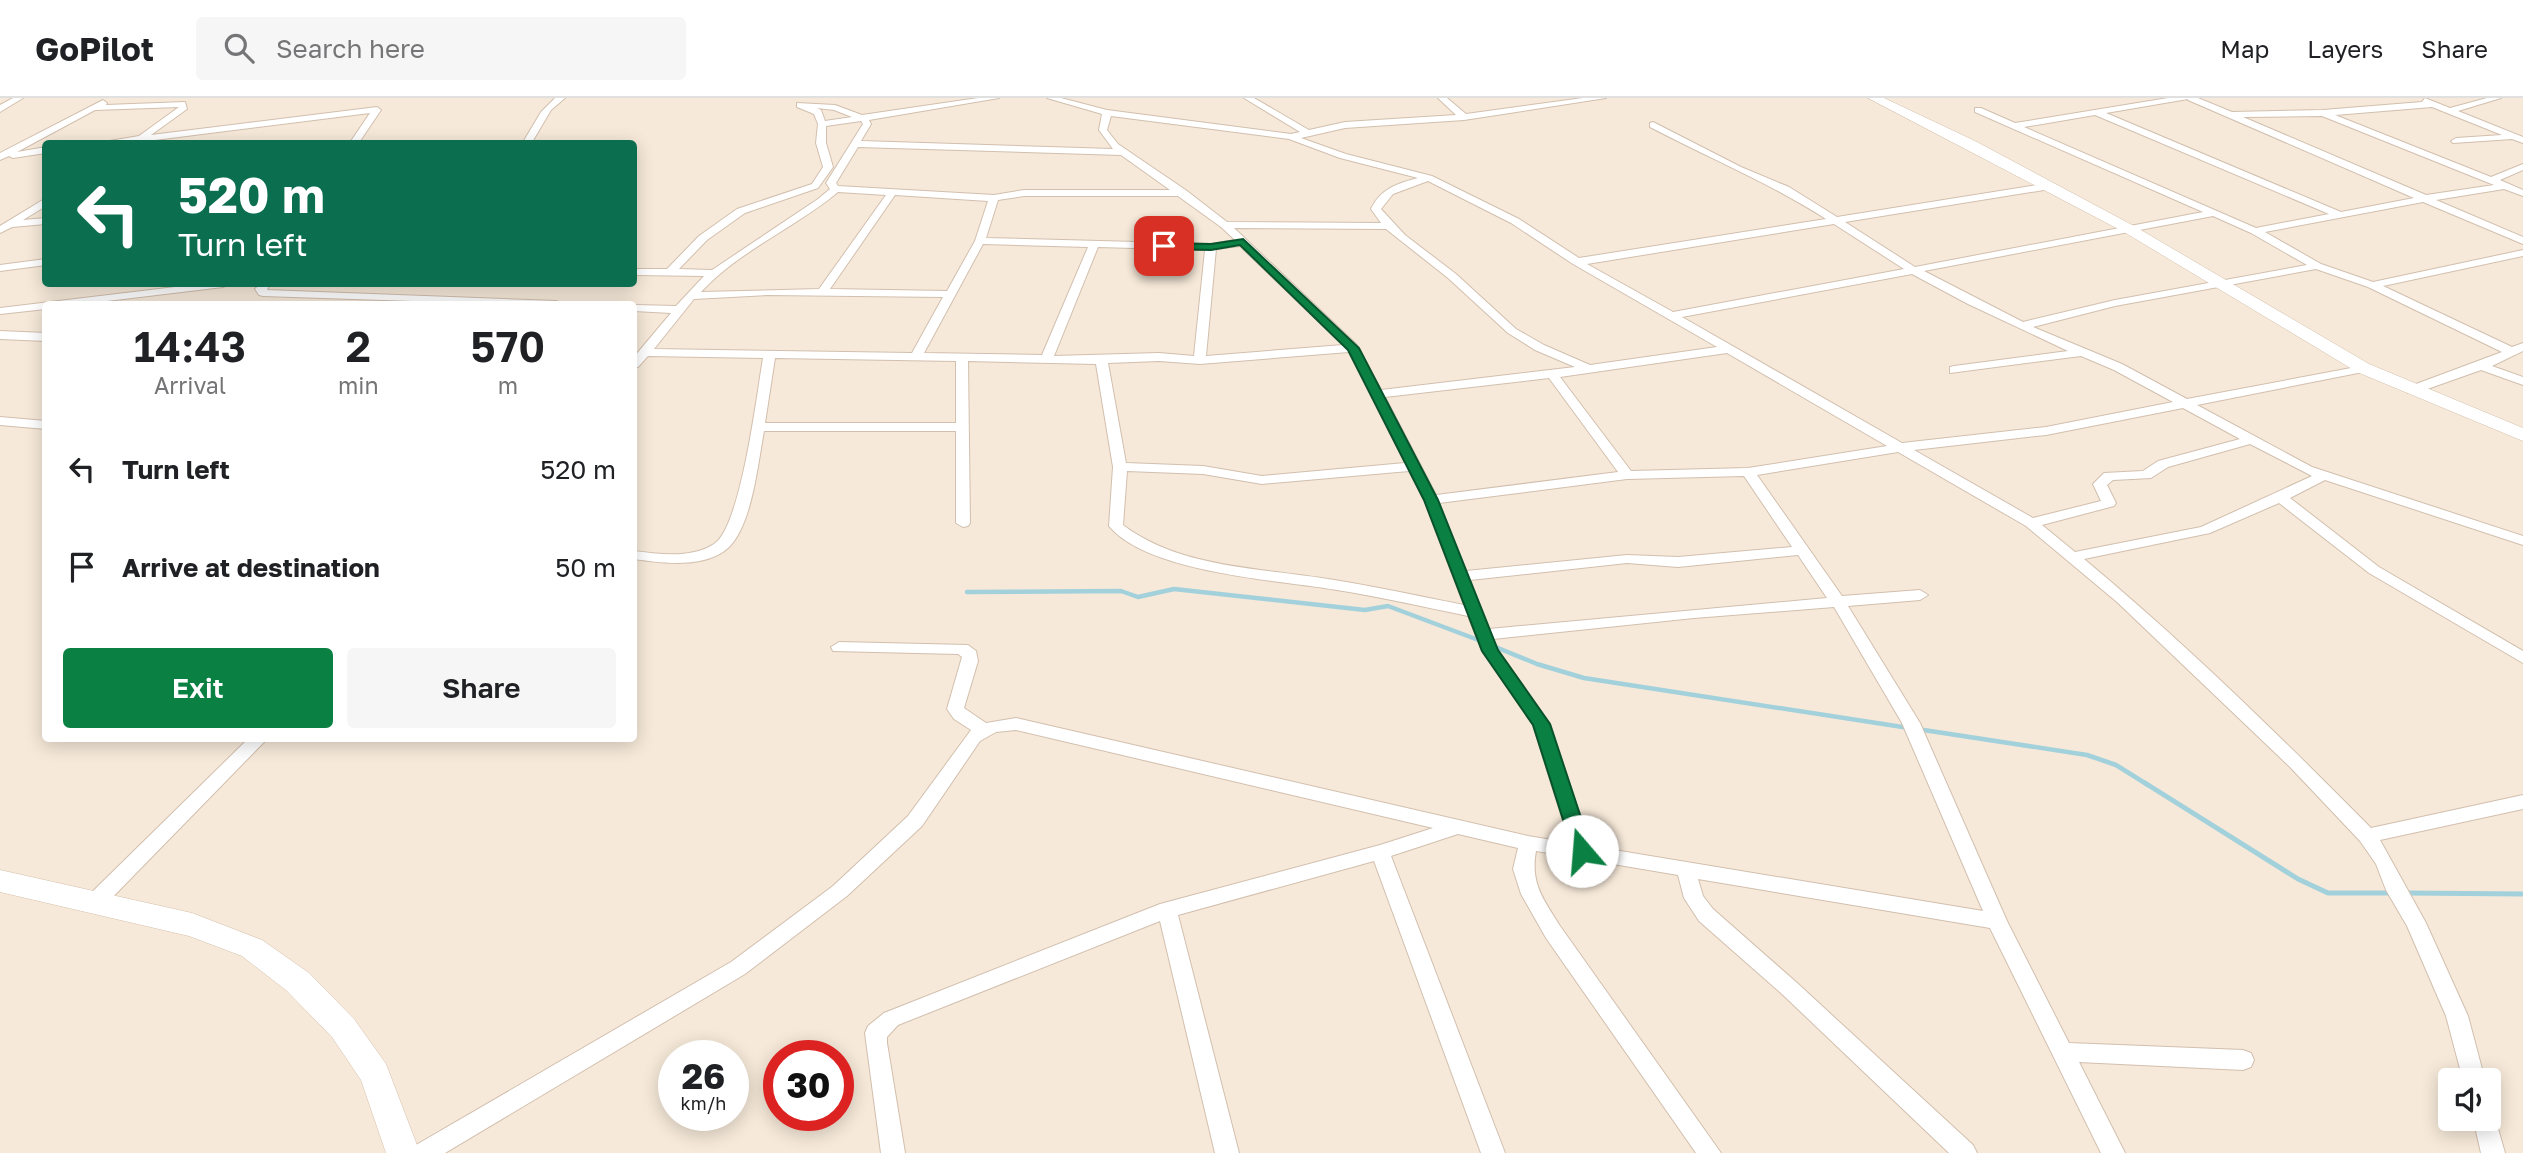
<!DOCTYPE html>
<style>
body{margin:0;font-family:"Golos Text",sans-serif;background:#f6f6f6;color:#202124;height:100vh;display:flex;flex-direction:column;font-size:26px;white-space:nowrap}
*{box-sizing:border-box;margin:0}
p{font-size:23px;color:#757577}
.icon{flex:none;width:38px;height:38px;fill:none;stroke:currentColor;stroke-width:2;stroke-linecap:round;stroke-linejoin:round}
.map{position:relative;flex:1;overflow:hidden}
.details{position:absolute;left:42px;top:203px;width:595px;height:441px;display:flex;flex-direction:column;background:#fff;border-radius:7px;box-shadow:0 4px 18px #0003}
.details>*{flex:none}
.hud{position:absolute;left:42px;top:42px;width:595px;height:147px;border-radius:7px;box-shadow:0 4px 18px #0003;background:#0b6e4f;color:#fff;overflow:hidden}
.buttons{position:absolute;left:2438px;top:970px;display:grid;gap:14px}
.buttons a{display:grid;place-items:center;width:63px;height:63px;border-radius:7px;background:#fff;box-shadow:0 4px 18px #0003;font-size:35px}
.speed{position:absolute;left:658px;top:942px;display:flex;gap:14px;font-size:35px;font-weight:700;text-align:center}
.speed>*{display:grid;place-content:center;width:91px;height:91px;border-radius:50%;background:#fff;box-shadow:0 4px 18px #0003;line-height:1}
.speed small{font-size:18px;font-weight:400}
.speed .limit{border:10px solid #d22;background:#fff;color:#111}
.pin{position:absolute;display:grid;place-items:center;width:60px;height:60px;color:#fff;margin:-30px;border-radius:14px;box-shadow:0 4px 10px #0006}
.me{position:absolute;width:77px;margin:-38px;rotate:342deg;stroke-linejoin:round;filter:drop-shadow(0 0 5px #0008)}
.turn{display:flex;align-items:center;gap:24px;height:147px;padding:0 21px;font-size:32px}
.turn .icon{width:91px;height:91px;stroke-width:2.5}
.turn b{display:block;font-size:49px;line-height:60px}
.eta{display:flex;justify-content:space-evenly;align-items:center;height:119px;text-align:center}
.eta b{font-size:42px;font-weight:600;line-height:49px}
.action{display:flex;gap:14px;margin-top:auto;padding:14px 21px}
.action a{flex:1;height:80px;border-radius:7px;background:#0b8043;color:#fff;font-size:28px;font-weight:600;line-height:80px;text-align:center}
.action a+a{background:#f6f6f6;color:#202124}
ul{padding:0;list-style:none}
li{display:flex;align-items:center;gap:21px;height:98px;padding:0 21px}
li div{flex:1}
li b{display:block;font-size:26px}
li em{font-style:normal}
header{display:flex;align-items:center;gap:42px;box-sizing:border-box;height:98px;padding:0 35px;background:#fff;border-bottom:2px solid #e0e0e0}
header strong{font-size:33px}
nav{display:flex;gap:38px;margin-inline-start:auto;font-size:24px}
.search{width:490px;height:63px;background:#f6f6f6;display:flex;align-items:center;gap:18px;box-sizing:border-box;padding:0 24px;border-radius:7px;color:#757577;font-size:26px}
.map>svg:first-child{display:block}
.residential{fill:#f6e9d9;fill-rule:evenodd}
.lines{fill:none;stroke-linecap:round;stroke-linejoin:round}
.stream-far1{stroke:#a2d1dc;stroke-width:4.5}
.stream{stroke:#a2d1dc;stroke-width:5}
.street-casing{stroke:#d2bfae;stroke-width:2}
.secondary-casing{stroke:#d5c0ac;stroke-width:1}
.street{fill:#fff;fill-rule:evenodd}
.secondary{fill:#fff;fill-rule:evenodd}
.route{fill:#0b8043;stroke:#07532c;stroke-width:2}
</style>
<header>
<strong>GoPilot</strong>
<div class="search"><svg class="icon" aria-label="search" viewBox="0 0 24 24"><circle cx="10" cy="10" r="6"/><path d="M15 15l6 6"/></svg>Search here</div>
<nav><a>Map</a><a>Layers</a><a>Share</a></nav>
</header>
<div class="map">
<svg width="2523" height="1055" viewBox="0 0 2523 1055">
<rect width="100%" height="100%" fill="#fef7eb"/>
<path class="residential" d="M0 0H2523V1055H0ZM46 46H634V186H46ZM46 206H634V640H46ZM674 957H733V1017H674ZM779 957H838V1017H779ZM2450 982H2488V1020H2450Z"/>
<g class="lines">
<path class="stream-far1" d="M967 494 1121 493 1138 499 1174 491 1365 512 1388 508 1481 543
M1493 548 1537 566 1584 580 1909 630
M1917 631 2087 657 2116 667 2148 687"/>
<path class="stream" d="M2145 685 2298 781 2328 795H2391
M2406 795 2523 796"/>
<g class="street-casing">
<path id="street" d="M13 0H23L0 14V7Z
M555 0H565L551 12 531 46H522L541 14Z
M978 0H999L869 22 871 26 861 43 1113 51 1099 32 1102 16 1047 0H1061L1107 12 1291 36 1300 34 1244 0H1254L1309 32 1345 24 1456 17 1438 0H1447L1466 16 1583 0H1606L1464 22 1345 30 1301 40 1346 56 1432 78 1519 121 1579 160 1826 121C1770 85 1709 60 1650 29V25L1653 24 1741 69 1789 89 1837 119 2050 85 2055 88 2050 91 1845 124 1915 169 2203 114 1975 14V10H1981L2015 25 2168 0H2198L2232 14 2323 12 2422 4 2425 0 2450 10 2487 0H2501L2458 13 2523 39V45L2512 41 2453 45 2451 43 2456 40 2502 37 2432 9 2335 17 2491 79 2523 66V72L2500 82 2523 92V98L2504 91 2436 102 2523 139V146L2423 104 2265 134 2321 166 2373 184 2523 152V158L2383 188 2512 249 2523 245V253L2492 268 2523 279V287L2481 272 2416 295H2408V289L2502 254 2368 189 2316 171 2115 208 2033 229 2122 266 2187 301 2367 267 2369 270 2363 274 2197 307 2312 369 2523 438V447L2325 382 2290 400 2379 469 2523 553V565L2369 475 2279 405 2210 435 2084 461C2185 545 2279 637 2371 730L2523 697V711L2380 742 2426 825 2468 918 2485 982H2463L2446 918 2407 828 2386 792 2376 766 2360 743 2290 669 2117 504 2026 428 1898 354 1757 377 1842 498 1920 492 1928 497 1920 502 1848 508 1920 625 2007 823 2069 945 2243 952 2251 955 2254 962 2251 969 2243 972 2079 964 2125 1055H2101L1990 830 1698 781 1703 798 1713 811 1796 884 1973 1047 1977 1055H1949L1782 896 1699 823 1684 800 1678 777 1536 753C1530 786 1544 802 1560 828L1721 1055H1696L1546 840 1521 796 1513 771 1518 750 1458 736 1391 758 1505 1055H1481L1374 763 1178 817 1239 1055H1215L1160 823 898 927 887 939V945L905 1055H881L865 935 868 928 884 915 1160 806 1380 747 1433 730 1016 632 996 634 980 643 922 728 847 798 745 876 445 1055H412L416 1047 731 864 833 788 908 718 971 632 954 621 947 611 962 559 958 556 833 553 831 549 839 544 968 547 976 553 978 563 964 610 986 625 1016 620 1528 738 1570 745 1533 627 1482 553 1468 518C1425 509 1381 499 1337 492 1278 482 1148 475 1109 428L1113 369 1096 266 968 263 970 425 968 428 963 429 956 425V333H764C758 365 752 428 728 450 705 471 661 465 634 461V453C660 456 691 461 714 446 741 429 757 295 763 260L648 258 638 269 634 270V259L671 215 634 213V207L676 208 704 178 634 177V171H667L699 138 737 111 812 86 823 69 816 45 818 26 814 16 797 9V5L835 7 862 17ZM2188 1V2L2414 100 2341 114 2106 15ZM817 10 834 12 852 19 825 23 821 12ZM2095 17 2329 116 2256 130 2024 29ZM1111 18 1289 41 1340 60 1418 80C1398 85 1380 91 1371 111L1381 125 1227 124 1187 93 1118 46 1107 32ZM2322 18 2494 87 2426 97 2243 19ZM861 23 863 26 826 85 830 91 818 101 712 172 679 171 707 142 745 115 818 90 833 69 826 45V28ZM858 49 1121 57 1170 92H1024L994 97 838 88 836 85ZM1428 83 1511 125 1573 166 1717 249 1590 267 1544 247 1516 231 1456 176 1405 137 1381 111 1393 96ZM838 94 886 97 819 191 701 194C740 152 795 130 838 94ZM895 97 988 103 975 143 947 193 830 191ZM1024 98H1178L1221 129 1235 142 1211 146 986 140 998 102ZM2213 118 2251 135 2307 167 2115 202 2023 224 1924 173ZM1834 126 1904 171 1673 214 1587 166ZM1234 130 1386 131 1448 180 1508 235 1535 252 1575 269 1381 292 1357 247ZM983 146 1088 149 1042 257 924 255ZM1240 148 1343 247 1206 258 1216 151ZM1098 149 1205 152 1194 258 1159 255 1054 258ZM1912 176 1968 206 2068 253 1954 268 1950 269V275L2081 258 2114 272 2173 304 2046 329 1902 345 1682 219ZM767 197 943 199 912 255 654 251 694 201ZM1349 254 1405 365 1262 378 1203 368 1126 365 1108 265 1159 263 1200 266ZM1727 255 1887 348 1748 370 1631 373 1560 279ZM775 260 956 263V325H765ZM1549 280 1618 374 1436 397 1385 299ZM2183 310 2240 341 2158 363 2143 373 2104 375 2093 386 2101 403 2033 420 1914 352 2046 337ZM2250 346 2312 378 2201 429 2075 454 2042 427 2114 408 2116 405 2107 387 2113 382 2151 380 2168 369ZM1127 373 1203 376 1262 386 1409 373 1424 402 1464 507C1419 498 1373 488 1328 481 1260 470 1180 470 1123 427ZM1744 378 1792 449 1678 459 1627 457 1466 473 1439 405 1627 381ZM1798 457 1827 500 1489 531 1470 482 1627 465 1678 469ZM1834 509 1902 625 1983 813 1590 748 1550 626 1498 552 1493 541 1694 520Z
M103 2 107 5 106 7 185 4 187 11 151 37 377 9 381 12 358 46H349L370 15 123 46H92L139 38 179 9 95 12 17 54 46 49V55L13 60 9 58 0 62V55Z
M46 100V108L23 122 46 120V126L12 129 0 135V128Z
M46 161V167L0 173V167Z
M200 186H229L223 189 82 206H46V211L0 216V210Z
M260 186H270L267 192 556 203 562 206H503L263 198 259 197 255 191Z
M0 233 46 235V243L0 241Z
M0 319 46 323V331L0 327Z
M249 640H268L103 809 96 811 89 809 86 803 89 797Z
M2488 1011 2495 1020 2505 1055H2481L2473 1020H2488Z"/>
</g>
<g class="secondary-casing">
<path id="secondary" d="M1868 0H1884L1975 43 2134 128 2369 266 2523 330V343L2357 274 2124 134Z
M0 772 192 815 262 842 309 875 354 921 386 966 420 1055H386L361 982 332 939 287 893 242 858 189 838 0 794Z"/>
</g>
<use href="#street" class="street"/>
<use href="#secondary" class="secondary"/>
</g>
<path class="route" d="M1243 141 1359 250 1438 402 1498 552 1550 626 1592 753 1589 759 1582 761 1576 759 1573 753 1533 627 1482 553 1424 402 1348 252 1240 147 1211 152 1164 151 1159 148 1164 145 1211 146Z"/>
</svg>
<div class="buttons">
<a><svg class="icon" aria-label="sound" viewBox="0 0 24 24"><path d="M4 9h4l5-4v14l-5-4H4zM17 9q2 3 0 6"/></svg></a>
</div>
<div class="speed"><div>26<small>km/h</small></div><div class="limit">30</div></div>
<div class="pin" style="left:1164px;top:148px;background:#d93025"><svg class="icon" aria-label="arrive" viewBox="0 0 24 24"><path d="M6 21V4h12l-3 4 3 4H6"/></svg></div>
<svg class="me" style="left:1582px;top:753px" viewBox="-20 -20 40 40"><circle r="19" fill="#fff"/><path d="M0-13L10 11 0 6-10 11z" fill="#0b8043"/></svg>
<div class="hud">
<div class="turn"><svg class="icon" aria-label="left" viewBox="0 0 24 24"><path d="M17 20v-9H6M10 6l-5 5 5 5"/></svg><div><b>520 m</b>Turn left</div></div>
</div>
<section class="details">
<div class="eta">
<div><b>14:43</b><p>Arrival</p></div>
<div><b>2</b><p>min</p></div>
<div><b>570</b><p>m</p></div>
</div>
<ul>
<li><svg class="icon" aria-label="left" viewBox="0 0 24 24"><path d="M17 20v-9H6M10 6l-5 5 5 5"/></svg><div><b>Turn left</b></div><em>520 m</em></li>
<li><svg class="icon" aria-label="arrive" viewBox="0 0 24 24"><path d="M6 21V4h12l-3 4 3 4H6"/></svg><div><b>Arrive at destination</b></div><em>50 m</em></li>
</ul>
<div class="action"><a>Exit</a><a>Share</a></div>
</section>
</div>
